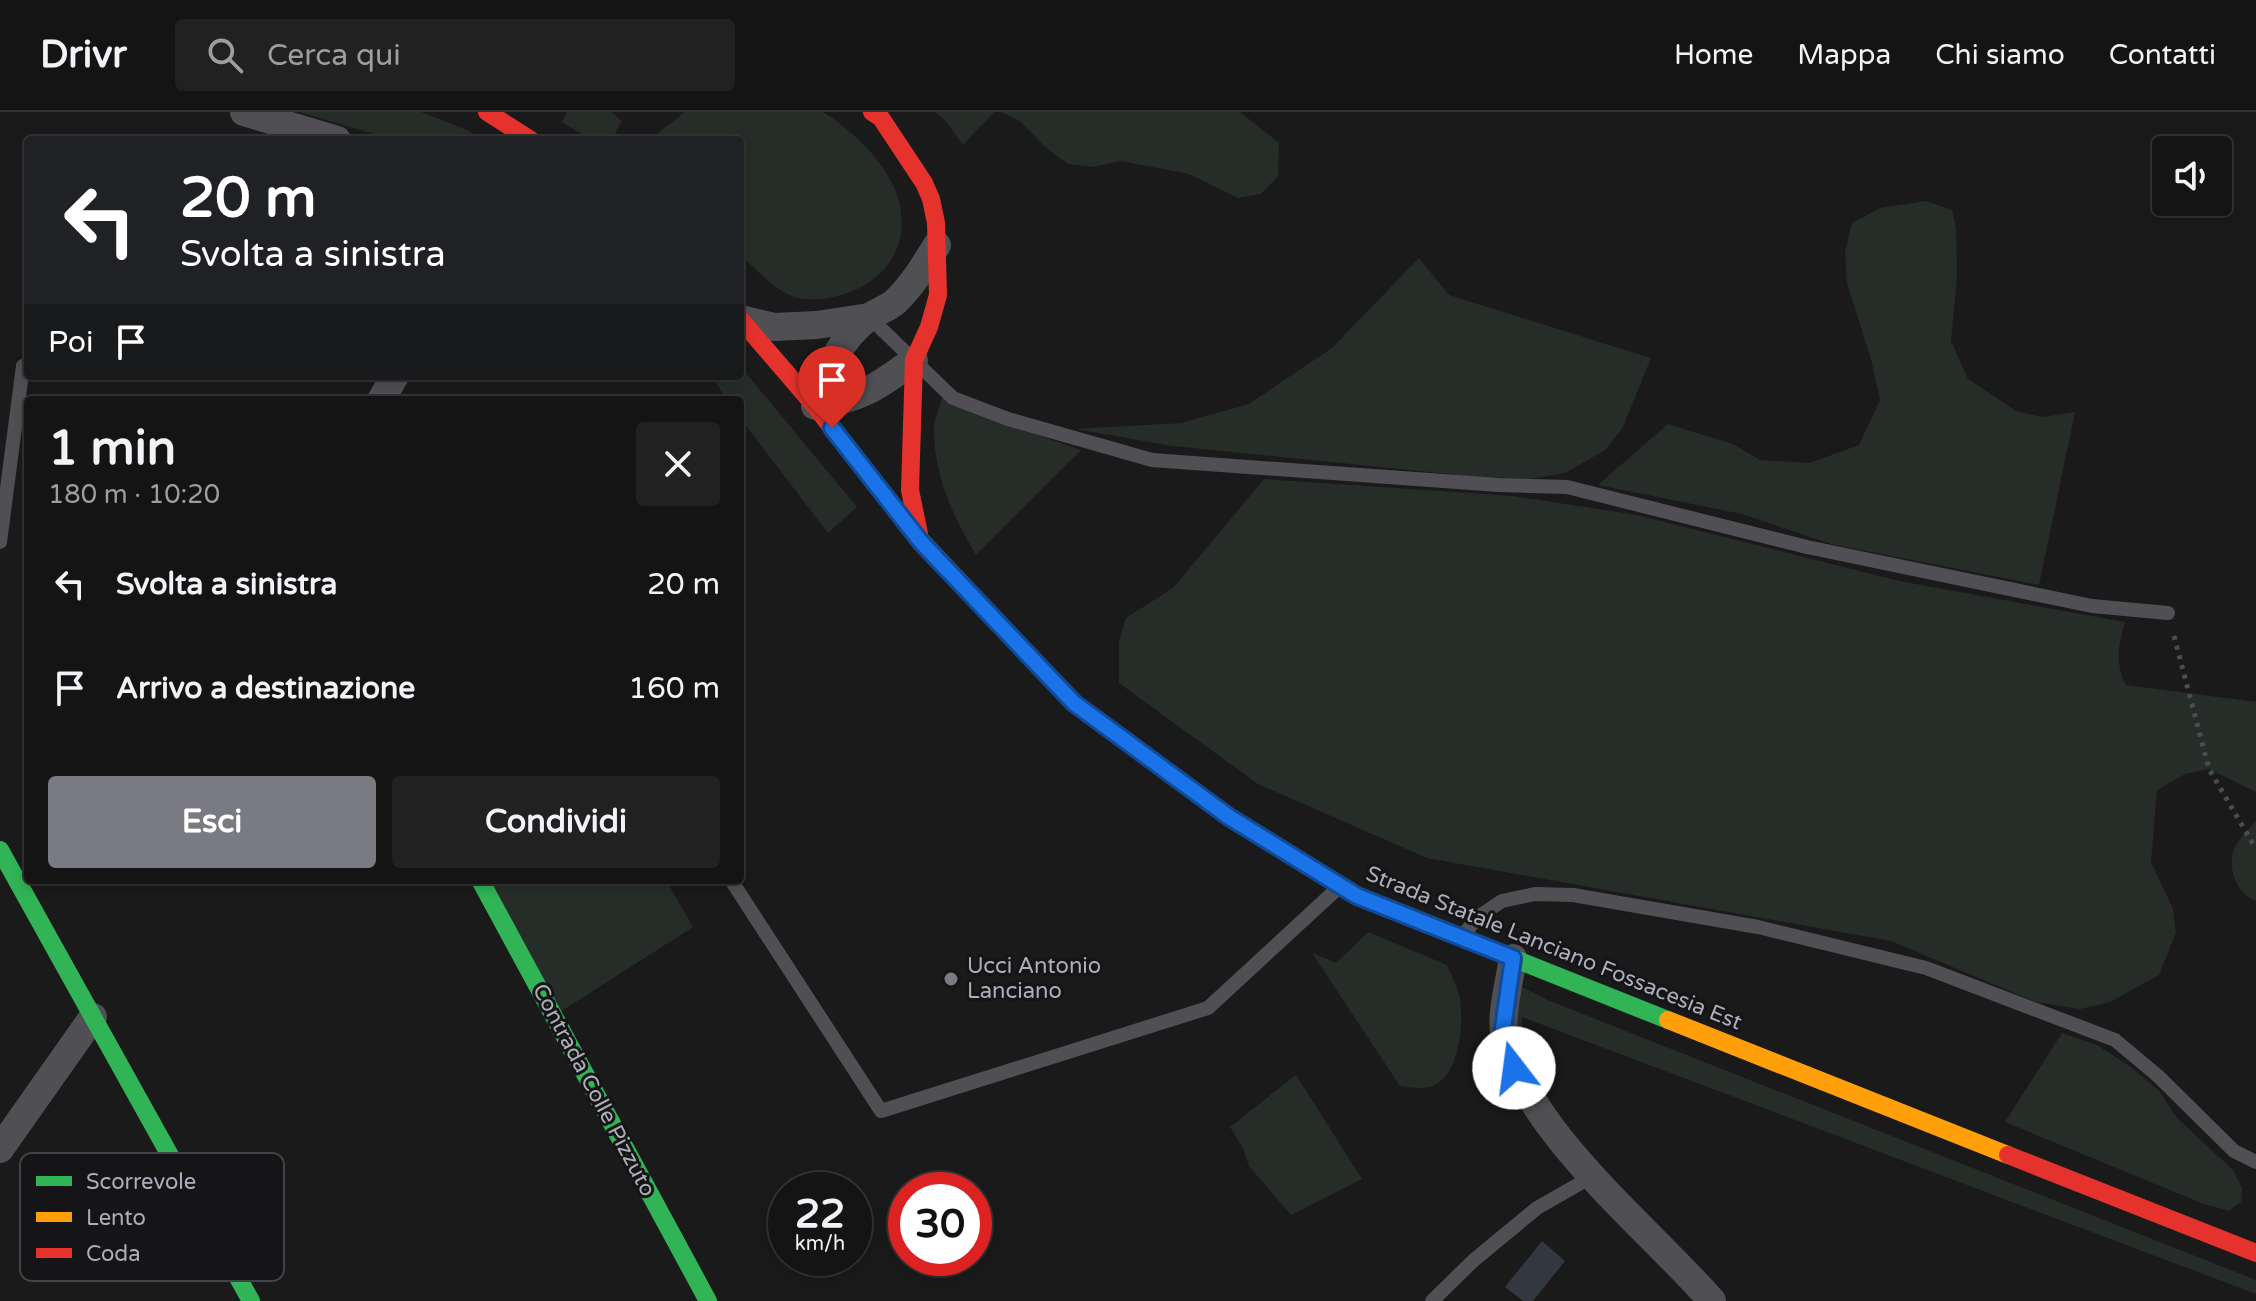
<!DOCTYPE html>
<html lang="it">
<meta charset="utf-8">
<style>
body{margin:0;font-family:"Varela Round",sans-serif;background:#212122;color:#f1f3f6;height:100vh;display:flex;flex-direction:column;font-size:30px;white-space:nowrap}
*{box-sizing:border-box;margin:0}
p{font-size:26px;color:#9d9ea0}
.icon{flex:none;width:44px;height:44px;fill:none;stroke:currentColor;stroke-width:2;stroke-linecap:round;stroke-linejoin:round}
.map{position:relative;flex:1;overflow:hidden}
.panel{position:absolute;left:24px;top:284px;width:720px;height:488px;display:flex;flex-direction:column;background:#141414;border-radius:8px;box-shadow:0 4px 12px #0003,0 0 0 2px #333334}
.panel>*{flex:none}
.guide{position:absolute;left:24px;top:24px;width:720px;height:244px;border-radius:8px;box-shadow:0 4px 12px #0003,0 0 0 2px #333334;background:#202124;color:#fff;overflow:hidden}
.tools{position:absolute;left:2152px;top:24px;display:grid;gap:16px}
.tools a{display:grid;place-items:center;width:80px;height:80px;border-radius:8px;background:#141414;box-shadow:0 4px 12px #0003,0 0 0 2px #333334;font-size:40px}
.speed{position:absolute;left:768px;top:1060px;display:flex;gap:16px;font-size:40px;font-weight:700;text-align:center}
.speed>*{display:grid;place-content:center;width:104px;height:104px;border-radius:50%;background:#141414;box-shadow:0 4px 12px #0003,0 0 0 2px #333334;line-height:1}
.speed small{font-size:20px;font-weight:400}
.speed .limit{border:12px solid #d22;background:#fff;color:#111}
.pin{position:absolute;display:grid;place-items:center;width:68px;height:68px;color:#fff;margin:-82px -34px;border-radius:50% 50% 50% 0;rotate:-45deg;box-shadow:0 0 8px #0007}
.pin .icon{rotate:45deg}
.me{position:absolute;width:88px;margin:-44px;rotate:345deg;stroke-linejoin:round;filter:drop-shadow(0 0 6px #0008)}
.turn{display:flex;align-items:center;gap:28px;height:168px;padding:0 24px;font-size:36px}
.turn .icon{width:104px;height:104px;stroke-width:2.5}
.turn b{display:block;font-size:56px;line-height:68px}
.then{display:flex;align-items:center;height:76px;padding:0 24px;background:#0003;gap:16px;font-size:30px}
.round{display:grid;place-items:center;flex:none;width:84px;height:84px;border-radius:8px;background:#212122}
.head{display:flex;align-items:center;justify-content:space-between;height:136px;padding:0 24px}
h1{font-size:48px;font-weight:800;line-height:60px}
.button{display:flex;gap:16px;margin-top:auto;padding:16px 24px}
.button a{flex:1;height:92px;border-radius:8px;background:#7a7a82;color:#fff;font-size:32px;font-weight:800;line-height:92px;text-align:center}
.button a+a{background:#212122;color:#f1f3f6}
ul{padding:0;list-style:none}
li{display:flex;align-items:center;gap:24px;height:104px;padding:0 24px}
li div{flex:1}
li b{display:block;font-size:30px}
li em{font-style:normal}
header{display:flex;align-items:center;gap:48px;box-sizing:border-box;height:112px;padding:0 40px;background:#141414;border-bottom:2px solid #333334}
header strong{font-size:38px}
nav{display:flex;gap:44px;margin-inline-start:auto;font-size:28px}
.search{width:560px;height:72px;background:#212122;display:flex;align-items:center;gap:20px;box-sizing:border-box;padding:0 28px;border-radius:8px;color:#9d9ea0;font-size:30px}
.map>svg:first-child{display:block}
.green{fill:#262d29}
.water{fill:#333840}
.lines{fill:none;stroke-linecap:round;stroke-linejoin:round}
.path{stroke:#4c4c4f;stroke-width:5;stroke-dasharray:4 6;stroke-linecap:butt}
.lane{stroke:#505054;stroke-width:14}
.street{stroke:#505054;stroke-width:28}
.fast{stroke:#30b455;stroke-width:18}
.slow{stroke:#ff9f0a;stroke-width:18}
.jam{stroke:#e5322d;stroke-width:18}
.route-casing{stroke:#114b97;stroke-width:20}
.route{stroke:#1a73e8;stroke-width:14}
.poi-dot{fill:#7a7a82;stroke:#151416;stroke-width:3}
.labels{text-anchor:middle;dominant-baseline:central;stroke-width:6;stroke-linejoin:round;paint-order:stroke}
.street-label{font-size:22px;fill:#adaeba;stroke:#151416}
.poi-label{font-size:22px;fill:#adaeba;stroke:#151416;text-anchor:start}
.key{fill:#151416;stroke:#434247;stroke-width:2}
.key-label{font-size:22px;fill:#adaeba}
</style>
<header>
<strong>Drivr</strong>
<div class="search"><svg class="icon" aria-label="search" viewBox="0 0 24 24"><circle cx="10" cy="10" r="6"/><path d="M15 15l6 6"/></svg>Cerca qui</div>
<nav><a>Home</a><a>Mappa</a><a>Chi siamo</a><a>Contatti</a></nav>
</header>
<div class="map">
<svg width="2256" height="1189" viewBox="0 0 2256 1189">
<rect width="100%" height="100%" fill="#1a1a1b"/>
<path class="green" d="M299 0H421L467 18 484 28H394Z
M567 0H611L622 9 615 21 626 28H592L562 10Z
M685 0H823C851 18 884 48 896 80 914 128 888 170 841 183 824 188 804 190 787 182 770 173 755 156 740 143V28H649Z
M935 0H994L963 33 944 7Z
M1001 0H1240L1279 31 1278 64 1261 82 1238 86 1189 62 1121 49 1093 55 1068 52 1045 35 1020 9Z
M1926 89 1952 98 1956 116 1957 164 1951 229 1968 267 2016 299 2043 305 2075 300 2039 473 1831 432 1742 402 1598 373 1668 312 1733 332 1760 348 1810 351 1859 333 1880 288 1871 247 1847 171 1845 140 1852 111 1880 96Z
M1419 146 1449 183 1651 246 1622 317 1605 338 1565 361 1530 367 1469 364 1173 334 1075 317 1181 311 1249 292 1332 236Z
M740 254 857 395 828 421 740 306V288H727L712 264H740Z
M942 286 1007 312 1081 338 976 443C953 404 934 364 934 317 934 307 940 296 942 286Z
M1264 367 1513 384 1637 403 1899 469 2125 510C2118 534 2115 551 2126 573L2256 590V680L2209 657 2185 662 2157 678 2151 750 2173 797 2176 820 2159 863 2110 890 2080 897 2036 890 1891 829 1427 746 1258 672 1119 571V529L1126 506 1173 476Z
M2256 709V789C2238 782 2228 759 2233 740 2235 730 2249 717 2256 709Z
M489 768H666L693 815 560 900Z
M1368 820 1447 853C1451 862 1457 873 1459 883 1465 908 1460 965 1432 974 1421 978 1411 975 1400 974L1312 841 1336 851Z
M1514 871 1550 889 2256 1168V1182L1522 905 1521 941 1509 908Z
M2062 921 2097 933 2131 955 2159 979 2177 1006 2233 1058 2242 1076 2241 1090 2229 1099 2204 1092 2005 1010Z
M1296 963 1362 1067 1291 1103 1249 1054 1243 1036 1230 1015Z"/>
<path class="water" d="M1542 1129 1565 1149 1533 1189H1523L1505 1175Z"/>
<g class="lines">
<path class="path" d="M2174 524 2209 657 2256 737"/>
<path class="lane" d="M869 205 953 286 1008 307 1152 348 1499 373 1567 375 1807 435 2092 494 2168 501
M0 430 23 254
M731 768 881 999 1208 896 1337 777
M1464 822 1478 805 1502 789 1535 782 1573 783 1758 815 1926 856 2115 928 2158 964 2234 1039 2256 1050
M1432 1189 1474 1148 1537 1096 1593 1064"/>
<path class="street" d="M244 0 337 28
M740 207 774 215 817 213 869 205
M914 248C878 275 860 287 815 294 826 259 839 228 869 205 878 199 889 196 896 189 913 173 925 152 937 133
M381 288 395 264
M1513 846C1510 867 1501 900 1504 920 1523 1018 1647 1114 1712 1189
M0 1037 93 905"/>
<path class="fast" d="M1172 663 1229 705 1357 784 1668 908
M0 738 251 1189
M480 768 708 1189"/>
<path class="slow" d="M912 419 1074 591 1172 663
M1668 908 2008 1043"/>
<path class="jam" d="M487 0 531 28
M872 0 881 6 924 71 931 87 936 111 938 183 929 215 914 248 910 378 919 422
M740 207 815 294 912 419
M2008 1043 2256 1141"/>
</g>
<g class="lines">
<g class="route-casing">
<path id="route" d="M832 316 921 430 1074 591 1229 705 1357 784 1513 846 1503 916 1514 956"/>
</g>
<use href="#route" class="route"/>
</g>
<circle class="poi-dot" cx="951" cy="867" r="8"/>
<g class="labels">
<g class="street-label">
<text transform="translate(1554 836) rotate(22)">Strada Statale Lanciano Fossacesia Est</text>
<text transform="translate(594 978) rotate(62)">Contrada Colle Pizzuto</text>
</g>
<g class="poi-label">
<text x="967" y="854">Ucci Antonio<tspan x="967" dy="25">Lanciano</tspan></text>
</g>
</g>
<rect x="20" y="1041" width="264" height="128" rx="12" class="key"/>
<rect x="36" y="1064" width="36" height="10" fill="#30b455"/>
<rect x="36" y="1100" width="36" height="10" fill="#ff9f0a"/>
<rect x="36" y="1136" width="36" height="10" fill="#e5322d"/>
<g class="key-label">
<text x="86" y="1077">Scorrevole</text>
<text x="86" y="1113">Lento</text>
<text x="86" y="1149">Coda</text>
</g>
</svg>
<div class="tools">
<a><svg class="icon" aria-label="sound" viewBox="0 0 24 24"><path d="M4 9h4l5-4v14l-5-4H4zM17 9q2 3 0 6"/></svg></a>
</div>
<div class="speed"><div>22<small>km/h</small></div><div class="limit">30</div></div>
<div class="pin" style="left:832px;top:316px;background:#d93025"><svg class="icon" aria-label="arrive" viewBox="0 0 24 24"><path d="M6 21V4h12l-3 4 3 4H6"/></svg></div>
<svg class="me" style="left:1514px;top:956px" viewBox="-20 -20 40 40"><circle r="19" fill="#fff"/><path d="M0-13L10 11 0 6-10 11z" fill="#1a73e8"/></svg>
<div class="guide">
<div class="turn"><svg class="icon" aria-label="left" viewBox="0 0 24 24"><path d="M17 20v-9H6M10 6l-5 5 5 5"/></svg><div><b>20 m</b>Svolta a sinistra</div></div>
<div class="then">Poi<svg class="icon" aria-label="arrive" viewBox="0 0 24 24"><path d="M6 21V4h12l-3 4 3 4H6"/></svg></div>
</div>
<section class="panel">
<div class="head"><div><h1>1 min</h1><p>180 m · 10:20</p></div><a class="round"><svg class="icon" aria-label="close" viewBox="0 0 24 24"><path d="M6 6l12 12M18 6L6 18"/></svg></a></div>
<ul>
<li><svg class="icon" aria-label="left" viewBox="0 0 24 24"><path d="M17 20v-9H6M10 6l-5 5 5 5"/></svg><div><b>Svolta a sinistra</b></div><em>20 m</em></li>
<li><svg class="icon" aria-label="arrive" viewBox="0 0 24 24"><path d="M6 21V4h12l-3 4 3 4H6"/></svg><div><b>Arrivo a destinazione</b></div><em>160 m</em></li>
</ul>
<div class="button"><a>Esci</a><a>Condividi</a></div>
</section>
</div>
